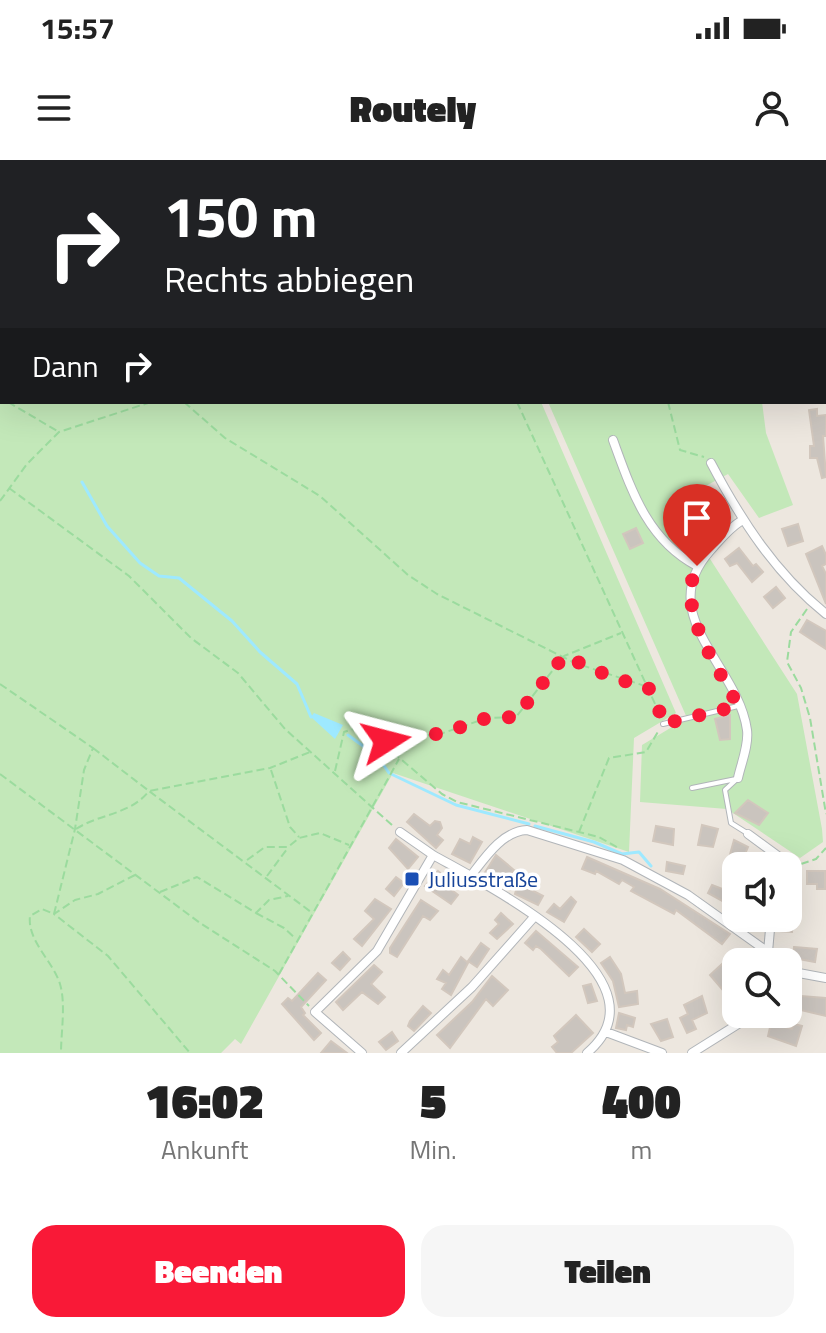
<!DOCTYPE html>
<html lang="de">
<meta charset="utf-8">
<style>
body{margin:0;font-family:"Titillium Web",sans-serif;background:#f6f6f6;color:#222;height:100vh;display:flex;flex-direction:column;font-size:30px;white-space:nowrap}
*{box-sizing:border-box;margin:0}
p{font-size:26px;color:#767676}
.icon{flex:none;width:44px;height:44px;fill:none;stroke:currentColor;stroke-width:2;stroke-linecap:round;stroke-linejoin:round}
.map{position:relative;height:893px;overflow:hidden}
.drawer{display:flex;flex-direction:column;background:#fff;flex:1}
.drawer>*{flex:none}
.banner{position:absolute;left:0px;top:0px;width:826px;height:244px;box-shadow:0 8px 32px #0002;background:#202124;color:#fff;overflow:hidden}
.tools{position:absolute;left:722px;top:692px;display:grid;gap:16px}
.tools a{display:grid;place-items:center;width:80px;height:80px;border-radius:16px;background:#fff;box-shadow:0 8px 32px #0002;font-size:40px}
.pin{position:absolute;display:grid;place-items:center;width:68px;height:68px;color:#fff;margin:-82px -34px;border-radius:50% 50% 50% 0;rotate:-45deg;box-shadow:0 0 8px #0007}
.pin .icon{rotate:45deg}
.me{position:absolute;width:88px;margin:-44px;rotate:81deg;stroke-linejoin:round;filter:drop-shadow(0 0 6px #0008)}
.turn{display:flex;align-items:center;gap:28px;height:168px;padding:0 32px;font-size:36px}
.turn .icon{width:104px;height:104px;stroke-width:2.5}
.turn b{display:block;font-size:56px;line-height:68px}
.then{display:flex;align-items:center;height:76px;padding:0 32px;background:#0003;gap:16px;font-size:30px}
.eta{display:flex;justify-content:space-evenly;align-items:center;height:136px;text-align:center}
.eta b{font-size:48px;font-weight:800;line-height:56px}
.cta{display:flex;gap:16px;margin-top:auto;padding:16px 32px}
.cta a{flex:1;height:92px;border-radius:24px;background:#f91937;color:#fff;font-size:32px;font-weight:800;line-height:92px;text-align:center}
.cta a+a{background:#f6f6f6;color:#222}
.status{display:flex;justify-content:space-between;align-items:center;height:56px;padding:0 40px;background:#fff;direction:ltr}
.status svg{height:22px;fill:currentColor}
header{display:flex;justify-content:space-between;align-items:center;height:104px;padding:0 32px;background:#fff;font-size:36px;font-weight:800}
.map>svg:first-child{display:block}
.green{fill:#c3e8b9}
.water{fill:#9ee9ff}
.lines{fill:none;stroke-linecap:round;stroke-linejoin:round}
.stream{stroke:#9ee9ff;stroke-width:3}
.building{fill:#cac4be;stroke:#d2c7bd;stroke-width:2}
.service-casing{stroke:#b1b5b9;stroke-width:6}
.minor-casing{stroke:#b1b5b9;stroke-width:10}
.path{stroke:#9bdb9e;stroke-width:2;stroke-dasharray:8 4;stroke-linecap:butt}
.service{stroke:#fff;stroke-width:4}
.minor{stroke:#fff;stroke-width:8}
.route{stroke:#f91937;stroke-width:14;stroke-dasharray:0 25.2}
.transit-dot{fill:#1a4fb4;stroke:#fff;stroke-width:3}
.labels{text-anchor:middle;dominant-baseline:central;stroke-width:7;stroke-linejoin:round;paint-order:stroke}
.transit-label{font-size:22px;fill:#164399;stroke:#fff;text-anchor:start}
</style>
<div class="status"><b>15:57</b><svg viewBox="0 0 49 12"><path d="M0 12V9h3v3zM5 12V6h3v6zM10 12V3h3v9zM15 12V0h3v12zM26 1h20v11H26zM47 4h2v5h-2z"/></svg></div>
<header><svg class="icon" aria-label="menu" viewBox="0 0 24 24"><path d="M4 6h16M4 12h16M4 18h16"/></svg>Routely<svg class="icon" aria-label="person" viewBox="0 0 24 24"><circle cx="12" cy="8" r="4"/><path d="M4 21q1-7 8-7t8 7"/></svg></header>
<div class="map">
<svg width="826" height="893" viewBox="0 0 826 893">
<rect width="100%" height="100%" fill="#ede7df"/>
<path class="green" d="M0 0H486L2 2V242H541L676 553 634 578 629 692 393 613 241 884 235 879 221 893H0Z
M548 242H762L766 273 793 345 759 358 728 314 674 343 797 534 822 669 823 682 800 698 727 649 640 642 642 585 687 558Z"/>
<path class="water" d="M314 553 343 565 335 579 311 557Z"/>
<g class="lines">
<path class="stream" d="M82 322 107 366 140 403 159 416 179 418 232 461 260 492 297 524 311 557
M348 575 378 597 389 613 456 645 529 664
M535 666 594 682 622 694 639 692 651 706"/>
</g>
<path class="building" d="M817 249V256L826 255V276H823L826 317 822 318 817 298H810V286H814L809 250Z
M715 331 722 348 702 357 694 344Z
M798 364 803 381 788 386 782 369Z
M636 368 643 383 630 389 623 374Z
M822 386 826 395V404L822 406 826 414V444L806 394Z
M739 388 753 406 756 404 763 412 752 422 737 403 730 406 725 399Z
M776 427 785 438 773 448 764 437Z
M807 460 826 471V489L800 472Z
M730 555V579L720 580 715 559Z
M748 640 768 653 759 665 735 653Z
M414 654 430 666 435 661 440 662 442 668 437 675 443 680 436 688 407 662Z
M702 665 718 669 713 687 698 685Z
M656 666 674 669 673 685 653 681Z
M473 677 482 682 470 703 452 694 460 679 470 684Z
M396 679 418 697 408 709 389 688Z
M734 680 748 687 740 706 729 698Z
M496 695 514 710 501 723 484 714Z
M757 695 770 699 772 706H754Z
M587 697 660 729 730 774 722 784 676 750 674 754 631 731 634 727 622 720 619 724 596 711 595 714 582 709Z
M667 702 685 706 683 714 666 711Z
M438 711 446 718 442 722 458 735 451 744 425 726Z
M807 711H825V729H817V724H807Z
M396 717 404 723 394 736 386 729Z
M518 723 543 736 538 745 515 734Z
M712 725 733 733 728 744 708 733Z
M571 737 576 742 564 762 547 752 554 744 560 749Z
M375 739 391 749 362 786 354 779 374 759 365 751Z
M421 740 438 751 430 760 423 756 397 797 390 793V788Z
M501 753 513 764 497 779 490 773 499 764 495 760Z
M781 758H793L792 772 780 771Z
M584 769 600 784 592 792 576 777Z
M536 771 578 807 569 816 541 789 536 786 533 790 525 783Z
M481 783 489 789 477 807 468 801Z
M794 787 817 789 815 802 793 798Z
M343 792 350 799 340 810 332 803Z
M461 797 468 803 451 835 442 829 446 823 437 819 443 810 449 815Z
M610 797 621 814 625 833 637 831 638 844 619 847 613 821 601 803Z
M722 804 734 818 722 829 710 815Z
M374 805 382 812 371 824 385 837 378 844 362 832 343 850 336 842Z
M318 813 326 820 301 847 305 853 303 855 321 873 314 880 282 844 288 838 292 841Z
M492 816 508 830 493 846 486 839 450 888 437 875 472 842Z
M591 824 597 841 588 843 583 826Z
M788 835 826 838V856L788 847Z
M702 836 707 853 692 860 696 869 687 873 680 858 688 854 684 845Z
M423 846 431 853 414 871 408 866 410 861Z
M619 853 635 858 633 867 627 865 626 870 616 868Z
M576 855 593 873 571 893H557L552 887 558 882 554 876Z
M667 859 673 877 661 881 651 864Z
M771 863 792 869 794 864 802 866 796 886 768 876Z
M392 872 398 881 386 890 379 882Z
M331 881 347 893H321Z"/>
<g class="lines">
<g class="service-casing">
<path id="service" d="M663 564 738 546
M738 618 725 630 731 663 747 673
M692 628 736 619"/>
</g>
<g class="minor-casing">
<path id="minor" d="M634 2 635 0
M730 2V0
M824 7 826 4
M824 134H826
M824 147 826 162
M613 280C631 329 647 380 697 406
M711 303C741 360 775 413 826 454
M738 618C741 604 749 585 747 570 738 505 653 455 710 391 720 380 728 369 741 361
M748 674 793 707 788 728
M433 695C484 724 675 818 587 893
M470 717C484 699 502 671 527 670L623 700 688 735 768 792
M771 758 768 792 776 802
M788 811 826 818
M606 872 662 893
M362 893 315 852 377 791 433 695 400 672
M401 893 472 827 535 756
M692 893 754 854"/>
</g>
<path class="path" d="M282 2 284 0
M298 2 299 0
M461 2 462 0
M0 199H2
M0 237 2 238
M8 242 59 272
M184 242 225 278 320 336 408 415 437 434 575 503 648 527
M517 242 661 557
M668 242 680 290 704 297
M9 328 129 416 191 478 238 513 285 569 393 666
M0 341 27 304 59 272 151 242
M807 449 791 472 787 502 801 528 810 558 826 654
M0 524 93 588 84 610 75 669 54 754 42 749 30 756C27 781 53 801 60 824 66 844 61 872 61 893
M93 588 149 631 270 608 310 592
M389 589 386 581 443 573 487 558 516 557 564 496 621 473
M271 610 290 667 299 677
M335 611 344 572 353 569 390 590 442 634 457 642 599 677 620 689
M0 614 200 763 275 811 309 846
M76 669C101 653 130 655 149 631L311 752
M579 672 609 598 646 592 659 570
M247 700 265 687H288L299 678 320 673 349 685
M801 704 816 699 826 688
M135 715 98 734 75 740 54 754 108 796 190 893
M267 716 287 689
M160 732 197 717 256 753 269 740 288 736
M256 753 284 768 296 779
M279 814 399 599"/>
<use href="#service" class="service"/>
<use href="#minor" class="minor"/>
</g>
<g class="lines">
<path class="route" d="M386 581 443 573 487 558 516 557 564 496 616 519 648 527 657 543 663 564 738 546C718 506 675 451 697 406"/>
</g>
<rect class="transit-dot" x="404" y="711" width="16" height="16" rx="4"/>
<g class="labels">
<g class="transit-label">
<text x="428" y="719">Juliusstraße</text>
</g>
</g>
</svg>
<div class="tools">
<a><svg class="icon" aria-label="sound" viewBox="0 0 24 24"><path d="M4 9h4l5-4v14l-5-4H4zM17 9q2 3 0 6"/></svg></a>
<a><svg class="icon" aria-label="search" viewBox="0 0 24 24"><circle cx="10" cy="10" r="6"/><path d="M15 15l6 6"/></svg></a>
</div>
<div class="pin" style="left:697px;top:406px;background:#d93025"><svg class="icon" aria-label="arrive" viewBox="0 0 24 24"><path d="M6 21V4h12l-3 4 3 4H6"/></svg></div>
<svg class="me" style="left:386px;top:581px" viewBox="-20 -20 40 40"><path d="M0-17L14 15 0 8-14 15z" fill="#f91937" stroke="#fff" stroke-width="4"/></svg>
<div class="banner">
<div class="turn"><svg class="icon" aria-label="right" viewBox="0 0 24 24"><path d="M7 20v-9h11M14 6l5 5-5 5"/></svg><div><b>150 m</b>Rechts abbiegen</div></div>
<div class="then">Dann<svg class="icon" aria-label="right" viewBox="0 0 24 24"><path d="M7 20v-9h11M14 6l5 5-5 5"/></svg></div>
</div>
</div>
<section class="drawer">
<div class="eta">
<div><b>16:02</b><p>Ankunft</p></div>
<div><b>5</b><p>Min.</p></div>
<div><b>400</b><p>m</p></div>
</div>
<div class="cta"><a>Beenden</a><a>Teilen</a></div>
</section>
